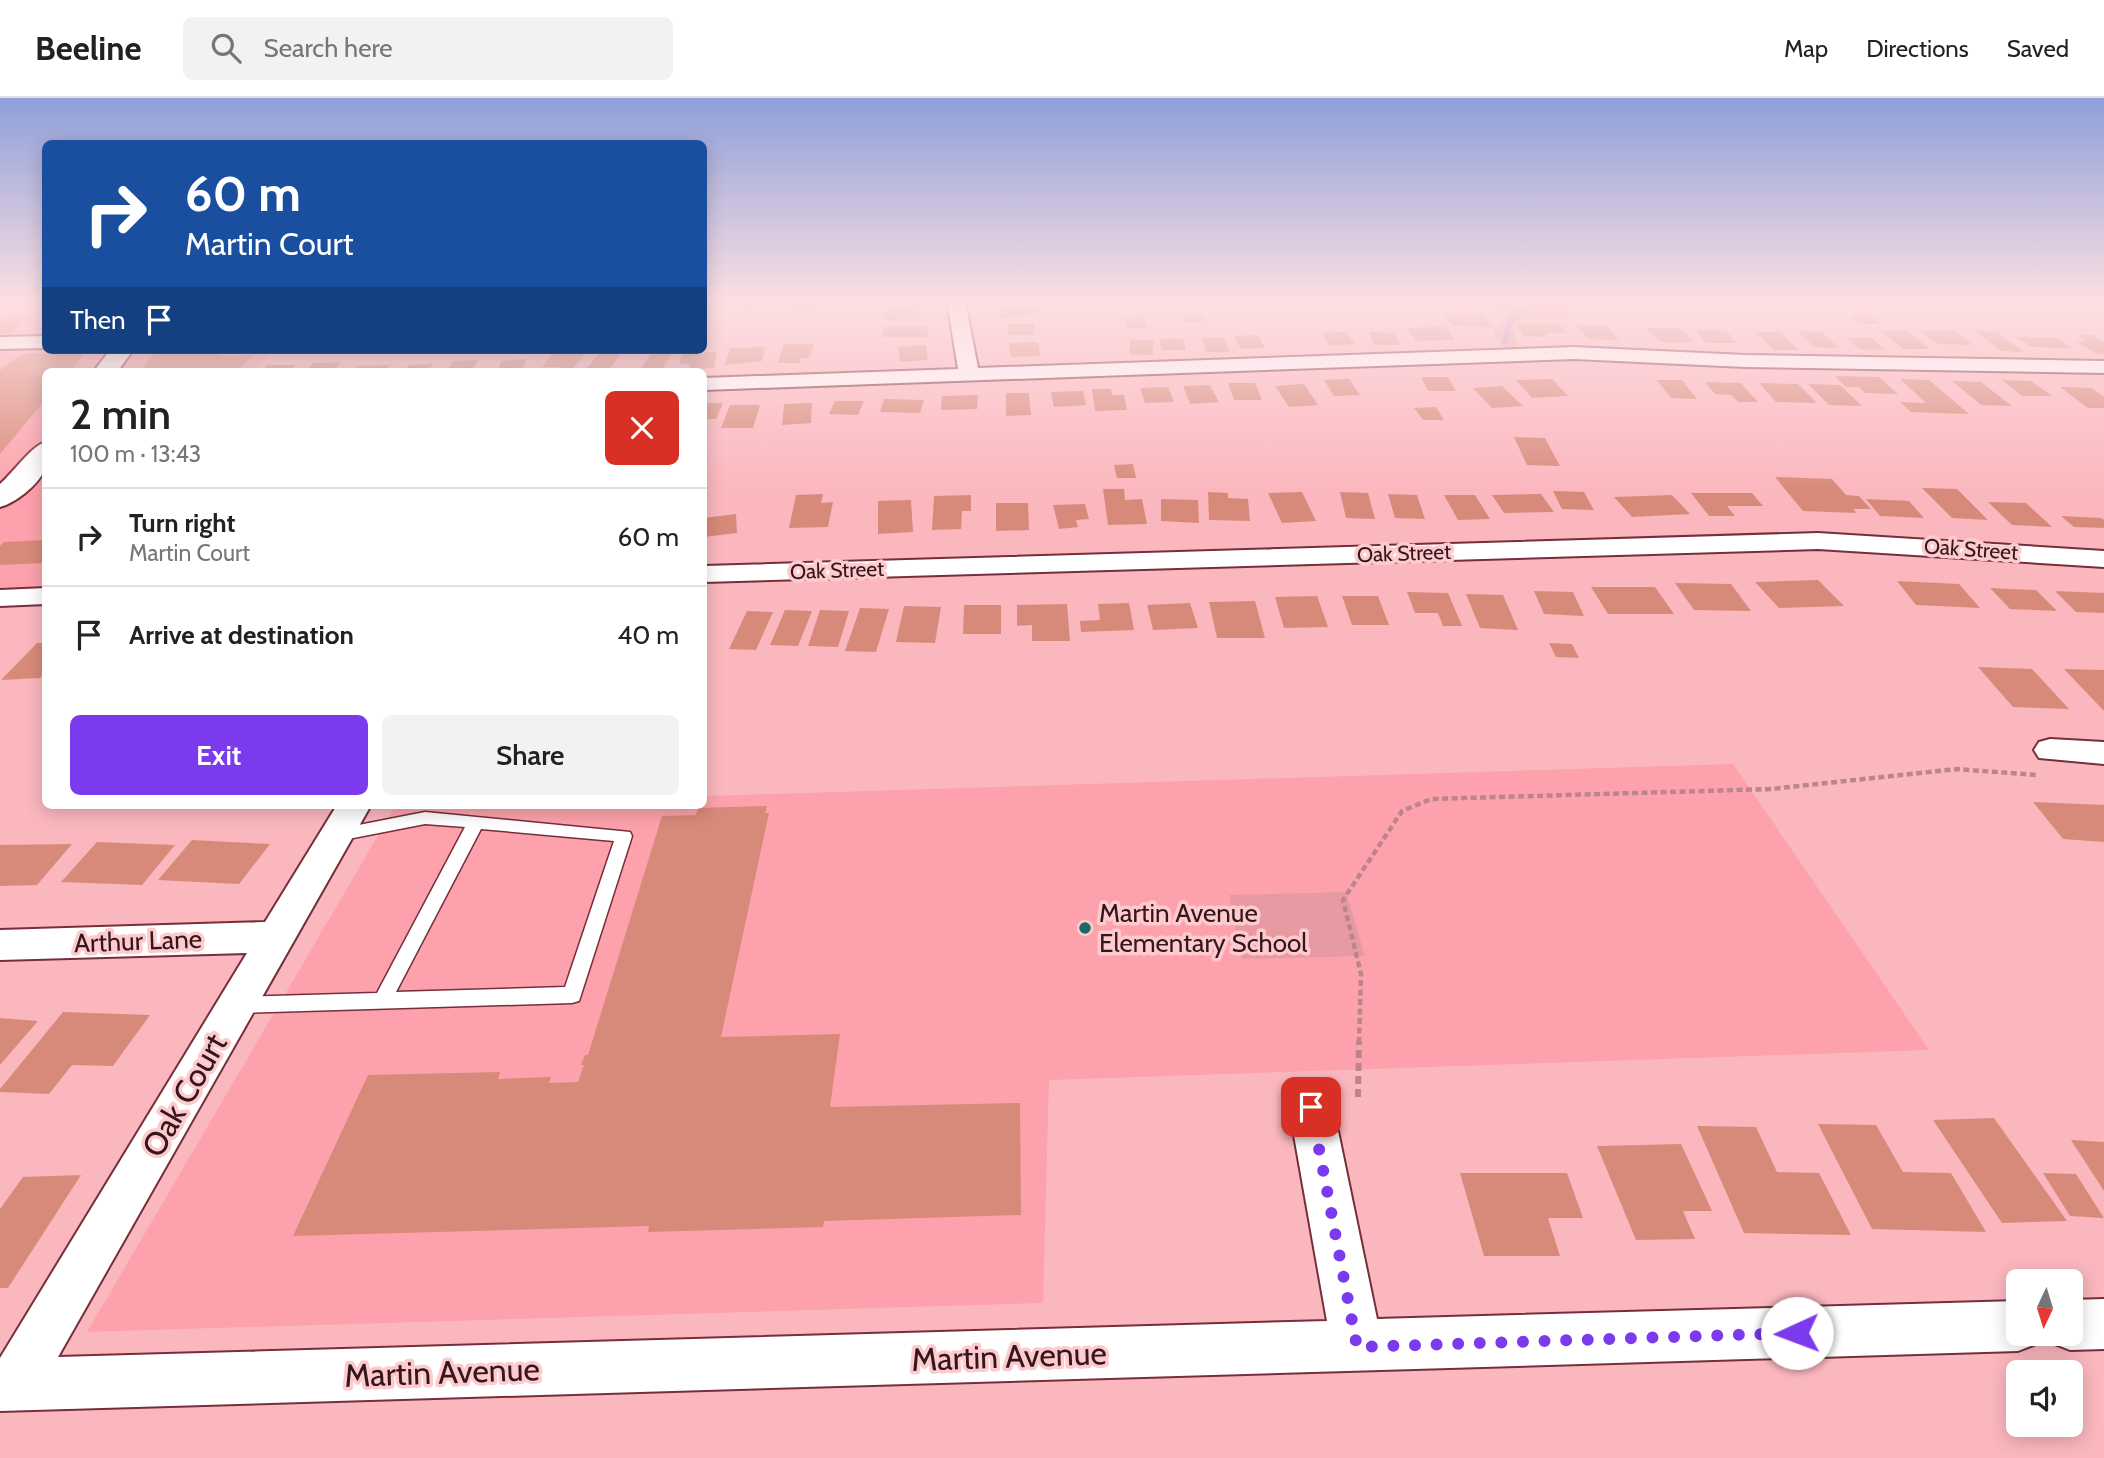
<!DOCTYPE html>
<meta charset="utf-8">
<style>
body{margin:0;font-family:Cabin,sans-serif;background:#f2f2f2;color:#222;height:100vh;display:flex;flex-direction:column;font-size:26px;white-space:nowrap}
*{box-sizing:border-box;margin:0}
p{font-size:23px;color:#767676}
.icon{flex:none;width:38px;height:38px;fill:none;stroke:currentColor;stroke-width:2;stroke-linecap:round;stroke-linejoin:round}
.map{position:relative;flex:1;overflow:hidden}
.drawer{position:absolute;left:42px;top:270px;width:665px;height:441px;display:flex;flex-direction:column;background:#fff;border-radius:10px;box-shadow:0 4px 18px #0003}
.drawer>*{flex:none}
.top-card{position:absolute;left:42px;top:42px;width:665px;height:214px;border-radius:10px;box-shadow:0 4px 18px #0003;background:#1a4fa0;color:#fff;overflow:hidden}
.needle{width:46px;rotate:184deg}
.buttons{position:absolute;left:2006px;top:1171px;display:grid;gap:14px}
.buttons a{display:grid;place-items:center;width:77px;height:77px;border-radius:10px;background:#fff;box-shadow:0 4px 18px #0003;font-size:35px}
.pin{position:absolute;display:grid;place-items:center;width:60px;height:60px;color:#fff;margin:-30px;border-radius:14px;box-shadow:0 4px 10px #0006}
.me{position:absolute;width:77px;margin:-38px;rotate:268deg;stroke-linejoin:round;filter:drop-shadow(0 0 5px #0008)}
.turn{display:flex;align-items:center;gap:24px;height:147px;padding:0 28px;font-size:32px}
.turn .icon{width:91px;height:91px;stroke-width:2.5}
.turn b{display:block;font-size:49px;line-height:60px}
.then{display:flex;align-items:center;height:66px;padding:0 28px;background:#0003;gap:14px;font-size:26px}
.round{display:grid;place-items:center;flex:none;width:74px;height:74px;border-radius:10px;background:#f2f2f2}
.overview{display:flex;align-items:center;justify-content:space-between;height:119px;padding:0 28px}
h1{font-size:42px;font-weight:600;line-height:52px}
.button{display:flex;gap:14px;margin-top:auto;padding:14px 28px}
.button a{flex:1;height:80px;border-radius:10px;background:#7c3aed;color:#fff;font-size:28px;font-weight:600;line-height:80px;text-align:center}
.button a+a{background:#f2f2f2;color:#222}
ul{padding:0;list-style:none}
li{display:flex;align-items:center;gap:21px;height:98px;padding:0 28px;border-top:2px solid #e0e0e0}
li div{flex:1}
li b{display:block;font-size:26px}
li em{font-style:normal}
header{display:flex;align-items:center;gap:42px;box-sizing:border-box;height:98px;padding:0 35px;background:#fff;border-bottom:2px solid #e0e0e0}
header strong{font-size:33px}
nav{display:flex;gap:38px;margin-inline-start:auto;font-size:24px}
.search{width:490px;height:63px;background:#f2f2f2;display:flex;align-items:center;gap:18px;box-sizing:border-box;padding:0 24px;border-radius:10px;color:#767676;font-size:26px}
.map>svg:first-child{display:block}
.built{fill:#fda2ac}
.green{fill:#e79aa2}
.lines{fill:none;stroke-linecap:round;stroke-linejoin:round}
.stream{stroke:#aa80c2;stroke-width:6}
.building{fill:#d88a7a}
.service-casing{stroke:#752f3a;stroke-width:3}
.minor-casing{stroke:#752f3a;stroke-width:4}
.tertiary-casing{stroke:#752f3a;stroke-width:4}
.path-far1{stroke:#bd858b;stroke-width:4.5;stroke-dasharray:6 3.5;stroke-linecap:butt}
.path{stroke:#bd858b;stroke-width:6;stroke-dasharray:8 5;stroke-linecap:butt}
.service{fill:#fff;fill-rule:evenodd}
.minor{fill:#fff;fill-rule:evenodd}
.tertiary{fill:#fff;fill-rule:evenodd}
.route{stroke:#7c3aed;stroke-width:12;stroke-dasharray:0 21.6}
.poi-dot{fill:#1c6967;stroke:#fdcace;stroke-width:2.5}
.labels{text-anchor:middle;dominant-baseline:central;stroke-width:7;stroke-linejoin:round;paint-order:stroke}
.far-street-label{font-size:21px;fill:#35161a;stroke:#fdcace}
.poi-label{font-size:26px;fill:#35161a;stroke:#fdcace;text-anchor:start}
.street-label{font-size:26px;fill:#35161a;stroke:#fdcace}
.near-street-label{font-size:32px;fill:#35161a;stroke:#fdcace}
</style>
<header>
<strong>Beeline</strong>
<div class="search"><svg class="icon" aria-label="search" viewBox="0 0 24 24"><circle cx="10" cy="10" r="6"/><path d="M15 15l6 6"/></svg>Search here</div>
<nav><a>Map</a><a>Directions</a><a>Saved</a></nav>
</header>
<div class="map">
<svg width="2104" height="1360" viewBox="0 0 2104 1360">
<rect width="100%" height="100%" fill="#fbb7be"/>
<path class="built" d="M0 203H45L46 252H274L253 273H46L45 496 0 497Z
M1733 666 1929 952 1049 982 1043 1205 87 1234 396 707H704V698Z"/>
<path class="green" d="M1518 203H1576L1570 212 1573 217 1569 220 1515 224C1512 233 1518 240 1516 250L1508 255 1494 237 1495 231 1510 217 1475 207 1512 206Z
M1346 794 1365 858 1242 861 1229 797Z"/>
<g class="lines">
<path class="stream" d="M1505 243 1509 226 1530 203"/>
</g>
<path class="building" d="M711 203H735L733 208 708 209Z
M743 203H775L774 209 742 211Z
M790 203H821L820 211 788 212Z
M919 206 920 221 885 222V208Z
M1036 208 1041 216 1000 220 995 211Z
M1482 216 1493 229 1452 228 1444 217Z
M1184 217 1202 218 1203 224H1185Z
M35 218 8 235H0V224L9 219Z
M1851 218H1871L1880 226H1859Z
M1144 219 1148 230 1127 231 1123 220Z
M1515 225 1560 226 1566 235H1545L1547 239 1523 238Z
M1008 226H1034V237H1008Z
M1576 227H1606L1619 242 1588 241Z
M885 229H929L927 239H882Z
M1445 229 1455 242 1416 243 1407 230Z
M1646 230H1679L1694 244H1660Z
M1695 232 1726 233 1737 245H1706Z
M1797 233 1822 234 1839 250 1814 249Z
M1881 233H1907L1930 251H1903Z
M1920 233H1954L1973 247 1938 246Z
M1975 233 1997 234 2024 254 2001 253Z
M1346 234 1355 246 1330 248 1322 235Z
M1369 234 1395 235 1400 247H1373Z
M1756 234H1780L1799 252H1774Z
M1258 237 1265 250 1241 251 1234 238Z
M2077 237H2093L2104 245V256L2095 255 2076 243H2085Z
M2017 239 2057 240 2071 250 2031 249Z
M1202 240H1224L1229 254H1207Z
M1847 240H1872L1885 252 1859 251Z
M1130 241 1153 242V257L1130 256Z
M1160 241H1183L1186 252H1162Z
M1038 244 1040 258 1011 259 1009 245Z
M784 246H814L809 260H801L800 265H778Z
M926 247 928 262 900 264 898 249Z
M765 249 762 263 725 267 730 250Z
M157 252H227L220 258 253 257 237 273H141Z
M600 254H622L608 273H585Z
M717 254 714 270 689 271 690 266H679L682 256Z
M84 255 72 273H46V301L0 356V272L22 256Z
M553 255 585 256 571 273H556L559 269H542Z
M651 255H672L661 273H639Z
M526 261 523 273H498L501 263Z
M478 262 471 273H446L453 263Z
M341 264 333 273H305L313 265Z
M433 266 428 273H404L409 267Z
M268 267H296L289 273H262Z
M390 267 384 273H351L357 268Z
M1835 278 1879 279 1898 296 1865 295 1859 289H1846Z
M1421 279H1448L1456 293H1428Z
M1349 281 1360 297 1334 298 1324 282Z
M1552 281 1568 298 1532 300 1516 282Z
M1900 281 1929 282 1969 316 1911 314 1900 304 1926 305Z
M1657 282H1682L1697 301 1671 300Z
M2002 282 2031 283 2052 298H2022Z
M1952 283 1981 284 2012 308 1981 307Z
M1705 284 1741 285 1758 304H1738L1732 297 1715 296Z
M1228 285H1255L1262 302H1234Z
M1759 285 1798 286 1817 305 1776 304Z
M1304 286 1318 307 1289 309 1275 288Z
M1808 286 1840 287 1862 308 1829 307Z
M1210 287 1219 304 1190 306 1183 288Z
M1502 288 1523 308 1492 310 1473 290Z
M1168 289 1174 304 1145 305 1140 290Z
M2060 289 2092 290 2104 299V310H2088Z
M1092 291H1111L1112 297H1124L1127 312 1095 313Z
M1083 293 1086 307 1054 309 1051 294Z
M1006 295H1029L1031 317 1006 318Z
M978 297 977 311 941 312 942 298Z
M884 301 924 302 920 315 880 314Z
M835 303H864L858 317 829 316Z
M704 305H723L716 321H704Z
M812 305 811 325 782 327 784 306Z
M730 307H760L753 330H721Z
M1436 309 1444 322H1423L1414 310Z
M1514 339 1545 340 1560 368 1527 367Z
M1133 366 1136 380H1117L1114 367Z
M1775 379 1832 381 1846 397 1859 398 1871 411H1853L1857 415 1803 413Z
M1922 390 1957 391 1988 422 1952 420Z
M1103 391H1124L1125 402 1142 401 1147 426 1108 427Z
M1553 393 1584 394 1594 412 1562 411Z
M1208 394 1228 395V400L1248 401 1250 423 1209 422Z
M1302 394 1316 423 1282 425 1268 395Z
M1340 394 1368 395 1375 421 1346 420Z
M1691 395H1752L1763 408H1727L1735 418H1709Z
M823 396 821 405 833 404 828 429 789 430 796 397Z
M1388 396 1417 397 1425 421 1395 420Z
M1541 396 1554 414 1504 415 1492 397Z
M971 397V413H962L961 431 932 432 934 398Z
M1444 397H1475L1490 421 1458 422Z
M1672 397 1690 416 1632 419 1614 399Z
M1161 401 1198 402 1199 425 1161 423Z
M1866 401 1909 403 1924 420 1880 418Z
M911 402 913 434 878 436V403Z
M1988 404 2026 405 2052 429 2012 427Z
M996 405H1028L1029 432 996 433Z
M1085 406 1089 421 1076 422 1078 429 1059 431 1053 407Z
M736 416 737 435 704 439V420Z
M2061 418 2101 420 2104 422V430L2074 429Z
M46 442V465L0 467V448L4 444Z
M1818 482 1844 508 1779 510 1755 484Z
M1897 483 1959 486 1980 510 1916 507Z
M1675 485 1731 486 1751 513 1694 512Z
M1591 489H1655L1674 516H1608Z
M1990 490 2036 492 2057 513 2010 511Z
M1534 493 1573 494 1584 518 1544 516Z
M2055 493 2104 495V515L2076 514Z
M1407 494 1448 495 1462 528H1443L1438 515H1415Z
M1466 496 1503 497 1518 532 1480 530Z
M1317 498 1328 529 1284 530 1275 499Z
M1342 498H1378L1389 527H1352Z
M1255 503 1265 540H1217L1209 504Z
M1129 505 1134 532 1081 534 1080 523 1100 522 1098 506Z
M1190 505 1198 530 1153 532 1147 507Z
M1067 506 1070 543H1032V527L1017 528V507Z
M964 507H1001V536H963Z
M904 508 941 509 935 545 896 544Z
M860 510 889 511 876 554 845 553Z
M785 512 812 513 798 548 770 547Z
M820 512 849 513 838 549 808 548Z
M747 513 773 514 756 552 729 551Z
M37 545H46V575L40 580 1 582Z
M1549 545 1572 546 1579 560 1556 559Z
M1978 569 2032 571 2069 611 2013 609Z
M2064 571 2104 572V613Z
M2033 704 2104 707V744L2063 741Z
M767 708 765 715H769L721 939 840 936 830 1009 1020 1005 1021 1117 824 1123 823 1129 648 1134 649 1128 293 1138 368 977 500 974 498 981 551 979 549 985 578 984 584 967H581L585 957H588L662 718 696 717 698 710Z
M192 742 270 746 239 786 158 782Z
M97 744 175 747 142 787 61 784Z
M72 746 37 787 0 788V747Z
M63 914 150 917 113 968 72 967 49 996 0 994V991Z
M0 920 38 923 0 967Z
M1994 1020 2067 1123 2002 1125 1933 1022Z
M1818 1026 1876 1027 1903 1074 1951 1075 1986 1134 1872 1131Z
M1697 1028 1756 1029 1777 1074 1819 1075 1851 1137 1744 1135Z
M2071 1042 2104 1044V1093Z
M1681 1046 1712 1113H1683L1695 1141 1636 1142 1597 1048Z
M1460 1075H1567L1583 1120H1548L1560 1158H1484Z
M2043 1075 2076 1076 2104 1120 2070 1118Z
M81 1077 8 1190H0V1111L23 1079Z"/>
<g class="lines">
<g class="service-casing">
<path id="service" d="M425 714 630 734 632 738 579 903 572 905 239 915 232 913 229 907 232 901 239 899 377 895 465 729 425 726 338 743 332 741 330 737 332 733 338 731ZM481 731 614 743 565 889 396 894Z"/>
</g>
<g class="minor-casing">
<path id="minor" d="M947 203H965L978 270 1574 249 1745 257 2104 263V275L1745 269 1574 261 704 292V280L958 271Z
M46 238V250L0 251V239Z
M1818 435 2104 453V469L1818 451 704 484V468Z
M46 490V506L0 508V492Z
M2050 641 2104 644V666L2039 660 2034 652 2039 644Z
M337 707H371L58 1259 1327 1223 1289 1009 1296 995 1311 990 1326 995 1333 1009 1377 1221 2018 1203V1236H2040L2036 1246 2018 1253 0 1313V1260L247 855 0 862V832L265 824Z
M2104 1201V1251L2070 1252 2052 1245 2048 1236H2070V1202Z"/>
</g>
<g class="tertiary-casing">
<path id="tertiary" d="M110 252H133L118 273H94Z
M46 344C46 353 48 365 44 373 37 388 15 405 0 409V386C13 375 32 347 46 344Z"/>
</g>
<path class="path-far1" d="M1359 945 1361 876 1343 802 1402 713 1431 701 1771 691 1957 671 2036 677"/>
<path class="path" d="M1358 999 1359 943"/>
<use href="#service" class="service"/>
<use href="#minor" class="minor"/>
<use href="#tertiary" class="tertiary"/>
</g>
<linearGradient id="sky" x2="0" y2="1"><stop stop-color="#8f9fd9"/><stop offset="0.52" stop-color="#fddfe2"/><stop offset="1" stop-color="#fddfe2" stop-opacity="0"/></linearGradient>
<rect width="2104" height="393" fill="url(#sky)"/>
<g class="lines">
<path class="route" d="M1311 1009 1357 1249 1797 1235"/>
</g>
<circle class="poi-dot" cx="1085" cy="830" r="7"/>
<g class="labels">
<g class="far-street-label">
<text transform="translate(1971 451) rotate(4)">Oak Street</text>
<text transform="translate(1404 455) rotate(-2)">Oak Street</text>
<text transform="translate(837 472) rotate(-2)">Oak Street</text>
</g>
<g class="poi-label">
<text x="1099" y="815">Martin Avenue<tspan x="1099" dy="30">Elementary School</tspan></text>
</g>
<g class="street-label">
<text transform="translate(138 843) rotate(-2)">Arthur Lane</text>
</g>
<g class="near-street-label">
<text transform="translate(184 997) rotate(-60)">Oak Court</text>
<text transform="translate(1009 1258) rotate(-2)">Martin Avenue</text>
<text transform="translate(442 1274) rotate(-2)">Martin Avenue</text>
</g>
</g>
</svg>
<div class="buttons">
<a><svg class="needle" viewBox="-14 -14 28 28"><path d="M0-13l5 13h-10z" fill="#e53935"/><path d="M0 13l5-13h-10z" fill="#767676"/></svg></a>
<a><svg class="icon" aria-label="sound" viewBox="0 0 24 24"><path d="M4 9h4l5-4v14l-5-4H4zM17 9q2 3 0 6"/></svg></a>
</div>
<div class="pin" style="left:1311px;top:1009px;background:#d93025"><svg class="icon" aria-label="arrive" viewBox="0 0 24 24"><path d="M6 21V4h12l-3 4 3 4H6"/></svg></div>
<svg class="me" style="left:1797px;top:1235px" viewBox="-20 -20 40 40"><circle r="19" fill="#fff"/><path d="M0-13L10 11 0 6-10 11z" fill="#7c3aed"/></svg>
<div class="top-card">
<div class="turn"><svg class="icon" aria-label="right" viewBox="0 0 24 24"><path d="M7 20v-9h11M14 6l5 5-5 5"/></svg><div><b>60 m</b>Martin Court</div></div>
<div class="then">Then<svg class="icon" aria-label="arrive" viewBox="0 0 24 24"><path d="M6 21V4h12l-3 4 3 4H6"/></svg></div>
</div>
<section class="drawer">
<div class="overview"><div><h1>2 min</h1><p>100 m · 13:43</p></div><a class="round" style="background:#d93025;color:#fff"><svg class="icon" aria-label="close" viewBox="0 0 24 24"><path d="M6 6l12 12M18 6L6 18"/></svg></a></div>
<ul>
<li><svg class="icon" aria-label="right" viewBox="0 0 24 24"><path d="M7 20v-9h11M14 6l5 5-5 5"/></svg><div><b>Turn right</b><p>Martin Court</p></div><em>60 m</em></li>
<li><svg class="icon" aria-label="arrive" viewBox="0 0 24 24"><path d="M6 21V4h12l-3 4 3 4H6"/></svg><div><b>Arrive at destination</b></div><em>40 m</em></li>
</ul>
<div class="button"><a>Exit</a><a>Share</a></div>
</section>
</div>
